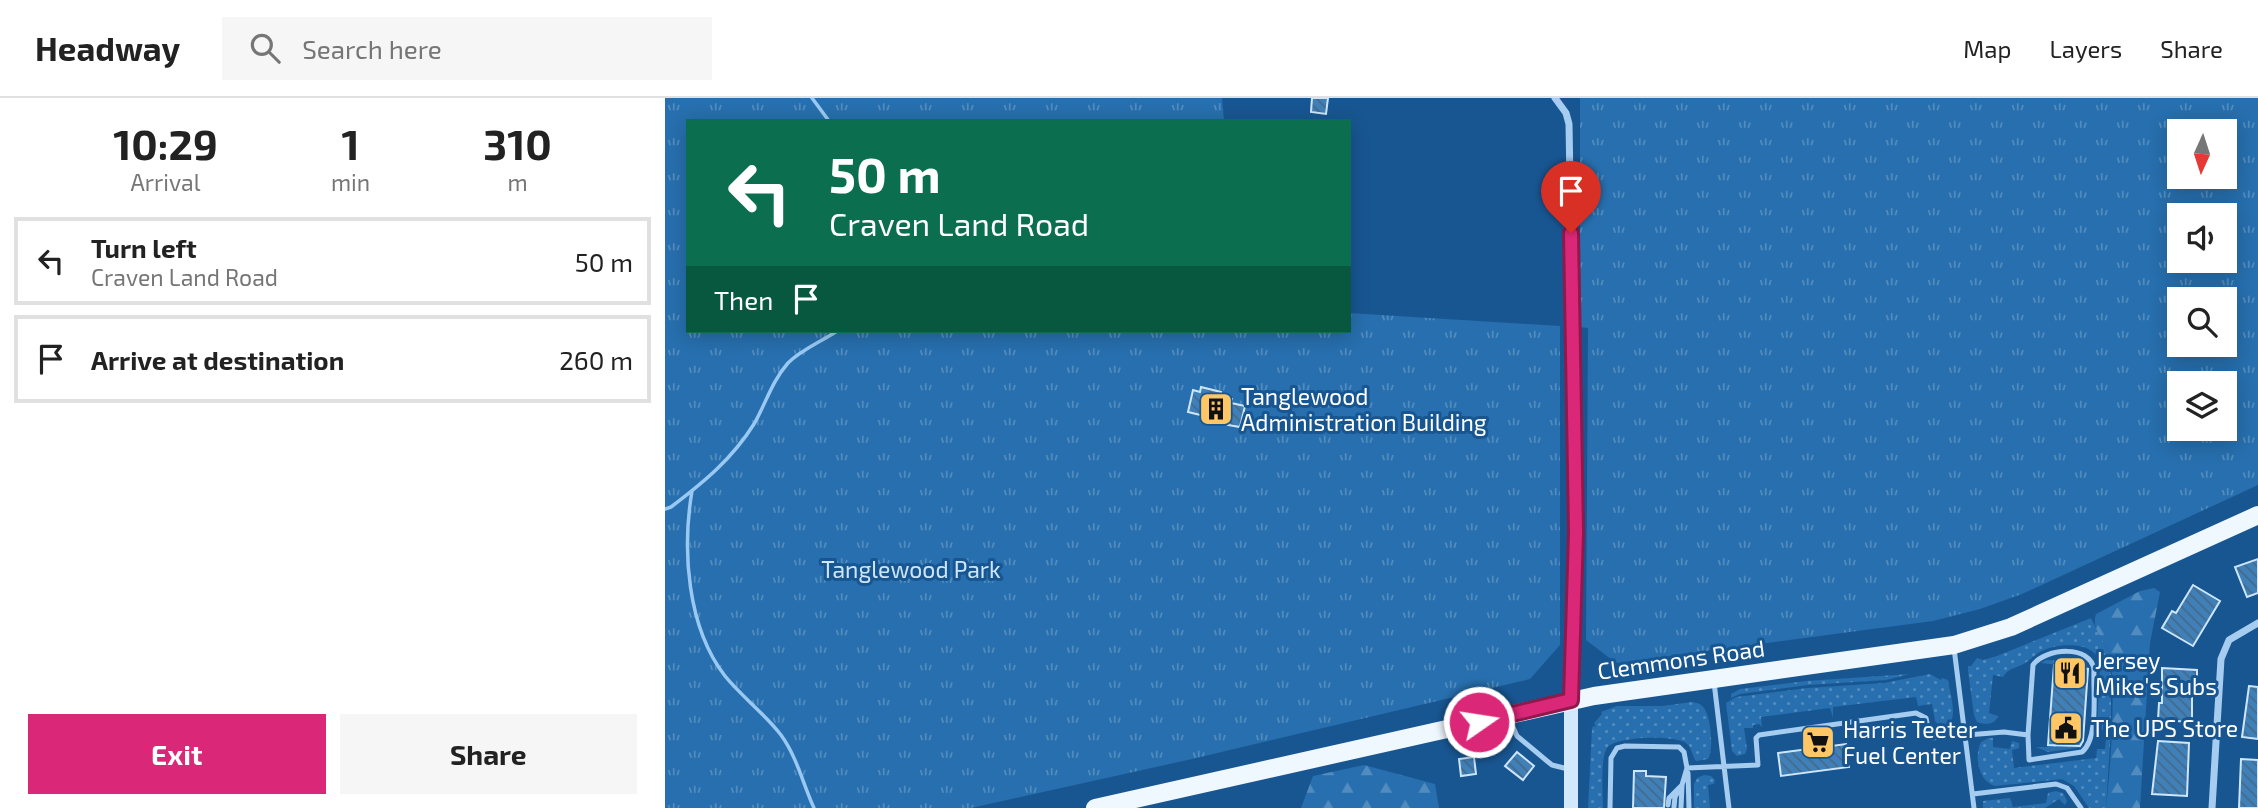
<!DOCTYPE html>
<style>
body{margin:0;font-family:"Exo 2",sans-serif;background:#f6f6f6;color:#222;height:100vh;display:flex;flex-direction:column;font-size:26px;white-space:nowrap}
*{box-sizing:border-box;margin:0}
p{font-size:23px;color:#767676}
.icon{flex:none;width:38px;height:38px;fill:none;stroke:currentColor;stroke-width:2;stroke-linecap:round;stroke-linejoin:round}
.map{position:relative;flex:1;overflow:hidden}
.panel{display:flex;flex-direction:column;background:#fff;width:665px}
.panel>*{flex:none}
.hud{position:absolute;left:21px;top:21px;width:665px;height:214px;border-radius:0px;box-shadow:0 4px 18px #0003;background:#0b6e4f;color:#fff;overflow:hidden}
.needle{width:46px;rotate:183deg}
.buttons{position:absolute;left:1502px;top:21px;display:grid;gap:14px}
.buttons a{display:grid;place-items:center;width:70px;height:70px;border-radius:0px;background:#fff;box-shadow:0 4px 18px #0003;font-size:35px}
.pin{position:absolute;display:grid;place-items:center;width:60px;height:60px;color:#fff;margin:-72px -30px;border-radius:50% 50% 50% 0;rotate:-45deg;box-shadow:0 0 7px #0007}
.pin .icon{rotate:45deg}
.me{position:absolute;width:77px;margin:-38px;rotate:77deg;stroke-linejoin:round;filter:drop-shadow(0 0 5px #0008)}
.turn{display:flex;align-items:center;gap:24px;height:147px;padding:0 28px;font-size:32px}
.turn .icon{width:91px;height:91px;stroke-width:2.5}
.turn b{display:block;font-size:49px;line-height:60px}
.then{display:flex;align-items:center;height:66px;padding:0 28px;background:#0003;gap:14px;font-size:26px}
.eta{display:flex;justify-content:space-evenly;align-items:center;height:119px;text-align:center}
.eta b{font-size:42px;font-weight:700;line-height:49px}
.cta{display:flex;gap:14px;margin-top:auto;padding:14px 28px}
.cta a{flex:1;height:80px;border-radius:0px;background:#db2777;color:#fff;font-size:28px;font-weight:700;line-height:80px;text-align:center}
.cta a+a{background:#f6f6f6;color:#222}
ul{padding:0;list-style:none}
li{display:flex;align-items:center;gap:21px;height:88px;margin:0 14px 10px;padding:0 14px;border:4px solid #e0e0e0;border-radius:0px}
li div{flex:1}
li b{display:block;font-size:26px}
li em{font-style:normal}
header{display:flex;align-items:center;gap:42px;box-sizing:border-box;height:98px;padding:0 35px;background:#fff;border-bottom:2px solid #e0e0e0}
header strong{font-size:33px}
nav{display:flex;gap:38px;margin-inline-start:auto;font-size:24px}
.search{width:490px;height:63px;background:#f6f6f6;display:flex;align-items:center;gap:18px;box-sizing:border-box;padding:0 24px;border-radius:0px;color:#767676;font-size:26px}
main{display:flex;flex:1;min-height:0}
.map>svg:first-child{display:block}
.grass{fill:url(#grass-dots)}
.forest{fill:url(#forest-firs)}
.park{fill:url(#park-tufts);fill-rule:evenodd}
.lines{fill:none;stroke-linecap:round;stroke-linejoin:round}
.stream{stroke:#99c9f2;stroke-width:3.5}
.building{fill:url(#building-back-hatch);stroke:#cde6fb;stroke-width:2}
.service{stroke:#a6cdf0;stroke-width:5}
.minor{stroke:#a6cdf0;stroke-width:7}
.secondary{stroke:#d4e8fb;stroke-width:14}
.primary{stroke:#eff7ff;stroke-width:18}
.route-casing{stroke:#8e194d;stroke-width:18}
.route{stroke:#db2777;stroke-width:12}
.labels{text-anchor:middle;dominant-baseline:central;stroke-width:6;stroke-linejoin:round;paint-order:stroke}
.poi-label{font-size:23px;fill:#fff;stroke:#185692;text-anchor:start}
.park-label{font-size:23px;fill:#cde6fb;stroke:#185692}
.street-label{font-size:23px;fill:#fff;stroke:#185692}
</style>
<header>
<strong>Headway</strong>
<div class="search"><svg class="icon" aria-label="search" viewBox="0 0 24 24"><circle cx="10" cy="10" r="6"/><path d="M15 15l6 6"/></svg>Search here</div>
<nav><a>Map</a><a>Layers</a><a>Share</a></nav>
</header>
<main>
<section class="panel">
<div class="eta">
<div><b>10:29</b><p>Arrival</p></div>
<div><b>1</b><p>min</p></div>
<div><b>310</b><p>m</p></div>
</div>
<ul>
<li><svg class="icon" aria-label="left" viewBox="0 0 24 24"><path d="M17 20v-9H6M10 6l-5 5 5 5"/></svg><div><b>Turn left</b><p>Craven Land Road</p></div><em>50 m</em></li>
<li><svg class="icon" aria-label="arrive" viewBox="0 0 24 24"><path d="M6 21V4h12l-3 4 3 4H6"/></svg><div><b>Arrive at destination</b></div><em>260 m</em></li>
</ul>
<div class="cta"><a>Exit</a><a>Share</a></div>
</section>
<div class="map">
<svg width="1593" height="710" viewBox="0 0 1593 710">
<defs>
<pattern id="grass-dots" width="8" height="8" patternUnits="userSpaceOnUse" patternTransform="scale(1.75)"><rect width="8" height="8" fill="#276fae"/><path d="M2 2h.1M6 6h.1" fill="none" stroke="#528cbe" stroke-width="1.8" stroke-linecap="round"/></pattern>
<pattern id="forest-firs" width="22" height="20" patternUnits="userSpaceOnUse" patternTransform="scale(1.75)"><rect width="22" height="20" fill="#276fae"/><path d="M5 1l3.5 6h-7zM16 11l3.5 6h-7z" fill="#528cbe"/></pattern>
<pattern id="park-tufts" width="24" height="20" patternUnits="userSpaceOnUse" patternTransform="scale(1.75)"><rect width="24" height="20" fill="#276fae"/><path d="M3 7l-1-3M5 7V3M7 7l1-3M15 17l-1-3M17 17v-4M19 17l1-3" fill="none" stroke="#528cbe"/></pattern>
<pattern id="building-back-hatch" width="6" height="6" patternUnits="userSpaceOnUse" patternTransform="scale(1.75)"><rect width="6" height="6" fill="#4080b9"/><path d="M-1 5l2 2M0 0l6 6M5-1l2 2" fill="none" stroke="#456988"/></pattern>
</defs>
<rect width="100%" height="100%" fill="#185692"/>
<path class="grass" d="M1426 520 1446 558V630L1441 710H1424L1409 688 1397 681 1330 688C1313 683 1309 658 1316 644L1324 640H1328V649L1345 651 1347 643 1354 645V650L1347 652 1349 670 1431 660 1432 651H1440L1442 633 1432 631 1435 567C1432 543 1396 545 1379 552 1371 555 1367 561 1360 565 1351 571 1344 569 1338 579L1328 577 1324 615 1333 618C1330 627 1320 627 1312 624L1309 617 1303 573V568H1306L1312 560 1318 562 1332 558Z
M1381 562 1420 564 1423 570 1376 565Z
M1245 576 1221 582 1143 587 1075 596 1066 600V596L1075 591 1141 583Z
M1265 576 1276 582 1277 580 1283 582C1285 597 1296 626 1277 631L1270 623 1267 606 1253 608 1251 599 1168 609V620L1165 610 1096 619 1097 629 1094 626 1088 627V630H1079L1082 651 1080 656 1072 658 1067 653 1061 605 1071 599 1142 590 1219 585Z
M1027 604C1032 605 1035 605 1038 609 1046 616 1049 653 1043 661L1031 663C1027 658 1027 649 1021 645 1009 637 950 638 942 650 935 661 938 696 938 710H923L927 631 928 628 931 629 929 625 937 616 936 614 952 608H997Z
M1383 647 1418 649 1383 654 1371 649H1382Z
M1039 677 1046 678 1050 682 1049 686 1043 687 1045 710H1029V686L1032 680Z
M1391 693 1398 695 1402 703 1400 707 1394 701 1380 710H1318V703L1345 700 1348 709 1381 705 1383 695Z"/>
<path class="forest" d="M1489 490 1495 494 1485 545 1475 710H1441C1446 665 1450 606 1446 561 1444 545 1425 534 1431 516L1475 493Z
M699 667 770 686 774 710H636L648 678Z"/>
<path class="park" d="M0 0H557L559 23H23V233H684V215L895 228V547L865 581 527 661 306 710H0Z
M915 0H1593V387L1357 496 1315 511 1268 523 951 565 921 542 923 230 915 229ZM1514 33H1559V79H1514ZM1559 117V163H1514V117ZM1514 201H1559V247H1514ZM1514 285H1559V331H1514Z"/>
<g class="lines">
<path class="stream" d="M147 0 164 23
M27 393C17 452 22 529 60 578 77 599 100 616 116 637 132 659 138 686 149 710
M0 411 6 409C39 384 67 361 89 326 101 305 107 283 123 265 137 251 156 244 172 233"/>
</g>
<path class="building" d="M647 0H663L661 16 646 14Z
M536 289 556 294 555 299 567 301 566 305 580 308 575 329 563 327 564 324 523 314 528 292 535 294Z
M1593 461V495L1582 499 1570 469Z
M1528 487 1555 503 1528 548 1497 530 1507 513 1511 515Z
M1389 567 1423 571 1418 643 1415 648 1383 647Z
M1497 570 1532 572V584L1527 583V624L1493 622 1494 605H1497Z
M1584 588 1593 589V641L1577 639Z
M1493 643 1524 645 1522 698 1487 696Z
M1181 646 1184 669 1116 678 1113 655Z
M852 654 869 668 858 682 840 668Z
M809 659 811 676 796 678 794 661Z
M1576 661 1593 662V710H1574Z
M969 673H981V678L1001 679 999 710H968Z"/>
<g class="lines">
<path class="service" d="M1289 550 1309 710
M1049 584 1064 710
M844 620 852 638 882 663 887 667 903 671
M1023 675 1024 710
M1308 696 1391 686 1402 690 1416 710
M1003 707 1004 700 1017 687 1022 670
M1009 709 1010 699 1014 692
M1016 709 1017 688
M945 710 946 660 952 650 960 648 1014 649 1019 654 1022 670 1093 667 1091 640 1094 637 1251 615 1261 620 1265 640 1339 634 1363 637 1364 662 1417 654C1434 640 1428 594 1429 572 1426 546 1380 550 1368 567L1363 637"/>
<path class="minor" d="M890 0 901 15 904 26 911 434 906 602
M1547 710 1556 561 1564 542 1593 525"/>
<path class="secondary" d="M906 710V602"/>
<path class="primary" d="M430 710 929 598 1289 547 1346 529 1593 417"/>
</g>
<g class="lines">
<g class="route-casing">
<path id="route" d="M814 624 906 602 911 434 906 135"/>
</g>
<use href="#route" class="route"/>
</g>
<defs>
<g id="building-square" transform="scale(1.75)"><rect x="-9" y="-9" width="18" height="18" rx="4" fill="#ffc665" stroke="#185692"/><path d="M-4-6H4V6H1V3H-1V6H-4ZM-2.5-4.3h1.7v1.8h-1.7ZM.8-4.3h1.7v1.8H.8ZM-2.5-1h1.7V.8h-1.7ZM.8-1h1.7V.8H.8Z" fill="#111"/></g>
<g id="restaurant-square" transform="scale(1.75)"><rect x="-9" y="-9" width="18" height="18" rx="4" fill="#ffc665" stroke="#185692"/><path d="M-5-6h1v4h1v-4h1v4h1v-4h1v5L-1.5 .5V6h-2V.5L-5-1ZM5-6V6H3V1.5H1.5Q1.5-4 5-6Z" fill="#111"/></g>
<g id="civic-square" transform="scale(1.75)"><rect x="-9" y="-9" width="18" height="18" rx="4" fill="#ffc665" stroke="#185692"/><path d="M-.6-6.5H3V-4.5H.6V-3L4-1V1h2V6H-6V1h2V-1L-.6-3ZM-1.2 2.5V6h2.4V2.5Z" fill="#111"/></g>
<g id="supermarket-square" transform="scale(1.75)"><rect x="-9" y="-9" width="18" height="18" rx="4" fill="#ffc665" stroke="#185692"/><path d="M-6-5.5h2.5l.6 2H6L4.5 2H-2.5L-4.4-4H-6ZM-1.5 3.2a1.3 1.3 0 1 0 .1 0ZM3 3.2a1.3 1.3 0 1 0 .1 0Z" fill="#111"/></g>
</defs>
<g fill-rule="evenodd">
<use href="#building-square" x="551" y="311"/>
<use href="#restaurant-square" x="1405" y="575"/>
<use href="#civic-square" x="1401" y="630"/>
<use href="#supermarket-square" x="1153" y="644"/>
</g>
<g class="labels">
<g class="poi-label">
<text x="576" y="298">Tanglewood<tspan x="576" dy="26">Administration Building</tspan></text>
<text x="1430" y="562">Jersey<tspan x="1430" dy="26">Mike's Subs</tspan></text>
<text x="1426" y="630">The UPS Store</text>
<text x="1178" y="631">Harris Teeter<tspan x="1178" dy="26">Fuel Center</tspan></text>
</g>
<g class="park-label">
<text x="246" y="471">Tanglewood Park</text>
</g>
<g class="street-label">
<text transform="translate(1016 561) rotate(-8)">Clemmons Road</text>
</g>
</g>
</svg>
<div class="buttons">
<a><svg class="needle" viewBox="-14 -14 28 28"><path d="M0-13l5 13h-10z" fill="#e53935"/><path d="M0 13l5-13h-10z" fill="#767676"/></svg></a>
<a><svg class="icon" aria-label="sound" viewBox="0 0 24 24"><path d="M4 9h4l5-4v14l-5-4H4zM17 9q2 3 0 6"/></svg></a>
<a><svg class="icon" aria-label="search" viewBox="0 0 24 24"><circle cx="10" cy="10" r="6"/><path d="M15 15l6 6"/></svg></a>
<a><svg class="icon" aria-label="layers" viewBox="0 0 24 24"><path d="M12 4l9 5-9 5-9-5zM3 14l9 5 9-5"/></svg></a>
</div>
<div class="pin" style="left:906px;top:135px;background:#d93025"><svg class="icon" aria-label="arrive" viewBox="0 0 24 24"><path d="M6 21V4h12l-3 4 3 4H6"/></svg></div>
<svg class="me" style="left:814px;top:624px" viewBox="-20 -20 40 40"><circle r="17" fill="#db2777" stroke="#fff" stroke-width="3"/><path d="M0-11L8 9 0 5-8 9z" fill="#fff"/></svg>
<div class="hud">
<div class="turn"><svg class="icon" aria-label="left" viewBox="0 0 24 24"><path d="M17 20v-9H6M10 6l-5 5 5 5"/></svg><div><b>50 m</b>Craven Land Road</div></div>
<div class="then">Then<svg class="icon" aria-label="arrive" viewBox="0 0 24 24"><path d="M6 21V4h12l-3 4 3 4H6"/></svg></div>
</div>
</div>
</main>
